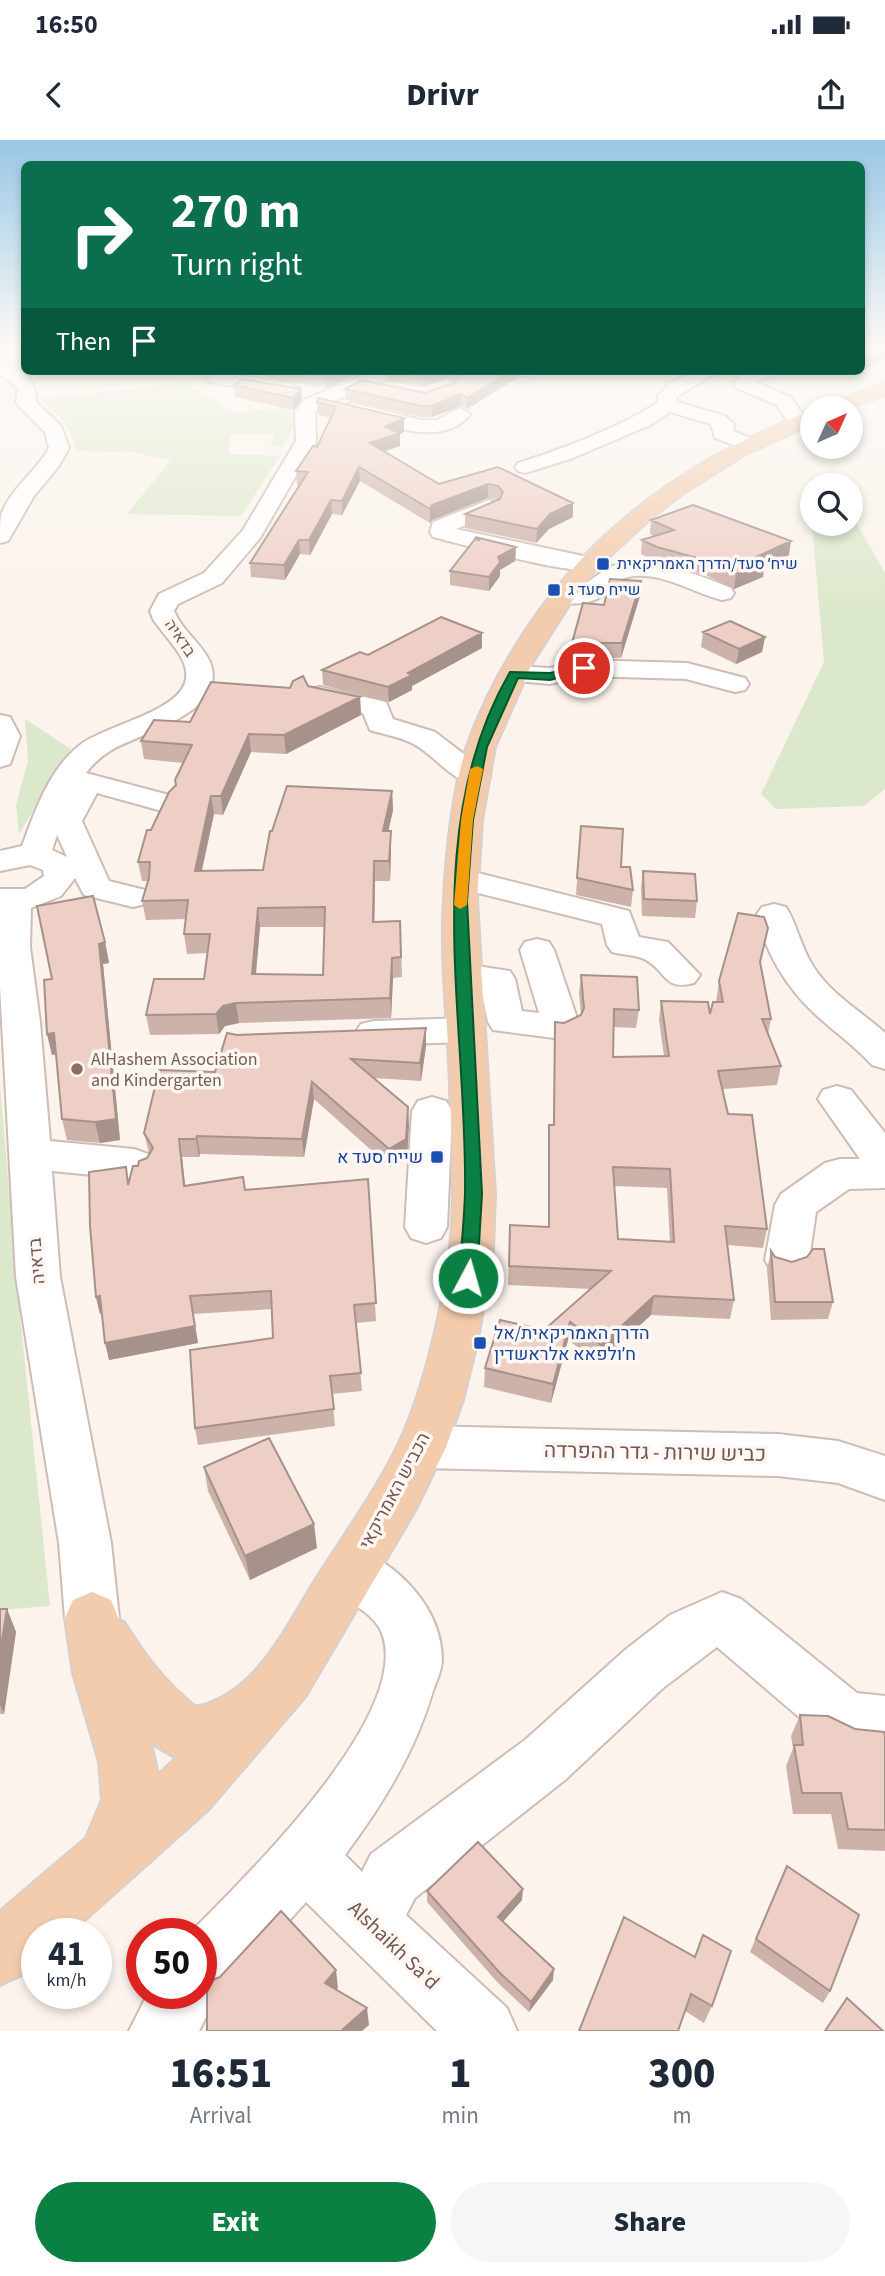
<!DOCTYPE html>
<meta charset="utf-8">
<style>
body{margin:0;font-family:"Source Sans 3",Heebo,sans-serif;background:#f6f6f7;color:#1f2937;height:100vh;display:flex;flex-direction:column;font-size:26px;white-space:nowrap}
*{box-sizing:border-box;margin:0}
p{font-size:23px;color:#747a83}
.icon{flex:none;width:38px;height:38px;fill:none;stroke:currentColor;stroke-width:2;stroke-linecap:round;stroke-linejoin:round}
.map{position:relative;height:1891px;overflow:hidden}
.panel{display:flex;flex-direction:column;background:#fff;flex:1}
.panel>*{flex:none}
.guide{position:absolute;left:21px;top:21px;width:844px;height:214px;border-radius:10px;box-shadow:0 4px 10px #0003;background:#0b6e4f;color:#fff;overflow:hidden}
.needle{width:46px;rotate:45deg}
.tools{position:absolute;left:800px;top:256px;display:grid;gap:14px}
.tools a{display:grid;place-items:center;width:63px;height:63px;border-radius:50%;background:#fff;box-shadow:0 4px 10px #0003;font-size:35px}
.speed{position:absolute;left:21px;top:1778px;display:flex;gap:14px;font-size:35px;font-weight:700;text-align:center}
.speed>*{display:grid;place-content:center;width:91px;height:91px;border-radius:50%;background:#fff;box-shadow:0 4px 10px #0003;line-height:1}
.speed small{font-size:18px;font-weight:400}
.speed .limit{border:10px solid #d22;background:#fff;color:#111}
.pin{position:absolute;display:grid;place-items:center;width:60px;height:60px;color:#fff;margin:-30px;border:4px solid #fff;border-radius:50%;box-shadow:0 2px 7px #0007}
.me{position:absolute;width:77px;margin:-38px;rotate:6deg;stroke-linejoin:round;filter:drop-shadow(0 0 5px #0008)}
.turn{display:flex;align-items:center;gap:24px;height:147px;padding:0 35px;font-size:32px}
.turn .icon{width:91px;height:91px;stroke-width:2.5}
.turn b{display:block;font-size:49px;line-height:60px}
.then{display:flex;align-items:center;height:66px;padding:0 35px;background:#0003;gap:14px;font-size:26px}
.eta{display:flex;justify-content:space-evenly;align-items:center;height:119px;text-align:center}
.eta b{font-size:42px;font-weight:800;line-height:49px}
.action{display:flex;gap:14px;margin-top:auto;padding:14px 35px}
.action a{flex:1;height:80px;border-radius:42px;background:#0b8043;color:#fff;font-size:28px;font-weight:800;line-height:80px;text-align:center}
.action a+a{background:#f6f6f7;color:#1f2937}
.status{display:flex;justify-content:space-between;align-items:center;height:49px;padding:0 35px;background:#fff;direction:ltr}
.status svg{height:19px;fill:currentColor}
header{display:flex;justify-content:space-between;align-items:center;height:91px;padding:0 35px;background:#fff;font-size:32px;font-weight:800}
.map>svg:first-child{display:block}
.green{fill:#dce8cb}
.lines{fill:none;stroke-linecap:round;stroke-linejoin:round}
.minor-casing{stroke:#cfbcb5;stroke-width:4}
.major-casing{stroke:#d8d0ce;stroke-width:4}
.minor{fill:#fff;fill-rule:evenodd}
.major{fill:#f2ccac;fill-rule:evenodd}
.wall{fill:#cdb2aa;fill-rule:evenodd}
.shaded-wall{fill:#a7918b}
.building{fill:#eecfc6;stroke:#a7918b;stroke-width:2;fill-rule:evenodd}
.route{fill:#0b8043;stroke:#07532c;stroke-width:2}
.slow{fill:#f59e0b}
.transit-dot{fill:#1a4fb4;stroke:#fef7f3;stroke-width:2.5}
.education-dot{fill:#8d6e63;stroke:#fef7f3;stroke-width:2.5}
.labels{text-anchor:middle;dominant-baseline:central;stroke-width:7;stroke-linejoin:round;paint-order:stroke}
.far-transit-label{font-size:16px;fill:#164399;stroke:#fef7f3;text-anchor:start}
.far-street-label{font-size:16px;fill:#755751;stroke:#fef7f3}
.education-label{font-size:18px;fill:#785e54;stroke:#fef7f3;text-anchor:start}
.transit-label{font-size:18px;fill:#164399;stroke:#fef7f3;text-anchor:end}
.street-label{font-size:18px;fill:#755751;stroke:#fef7f3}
.near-street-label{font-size:21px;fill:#755751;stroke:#fef7f3}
</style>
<div class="status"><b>16:50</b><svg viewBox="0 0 49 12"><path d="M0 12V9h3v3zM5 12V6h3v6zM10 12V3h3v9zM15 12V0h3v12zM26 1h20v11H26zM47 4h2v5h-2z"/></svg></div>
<header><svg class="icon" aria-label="back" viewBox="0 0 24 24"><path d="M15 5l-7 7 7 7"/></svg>Drivr<svg class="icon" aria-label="share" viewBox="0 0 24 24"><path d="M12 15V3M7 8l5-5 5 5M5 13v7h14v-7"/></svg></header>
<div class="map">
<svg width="885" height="1891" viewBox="0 0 885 1891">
<rect width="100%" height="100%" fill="#fbf3ec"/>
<path class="green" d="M187 243 233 272 291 268 294 285 283 307 270 306 275 295H230L229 314 280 316 241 376 127 374 171 320 132 312 77 311C70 286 59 275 40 259Z
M854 379 885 433V649L864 666 776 669 761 654 824 522 812 385 850 383 851 380Z
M25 579 71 609 19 694 16 665 28 621Z
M0 944 20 1176 50 1466 0 1470Z"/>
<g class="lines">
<g class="minor-casing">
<path id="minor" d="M0 223C22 228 37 239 36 262L61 286 69 308 58 327 34 356 8 401 0 403C0 395 0 383 1 375 10 349 36 332 49 308L45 292 16 263 18 248 0 234Z
M374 231H399L396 235 318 268 315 272 316 301 260 398 222 443 178 464 174 471 178 479C187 494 203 506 210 522 230 573 139 593 110 611 100 617 93 624 86 633L173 656 177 662 173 668 162 671 97 653 82 681 109 741 145 750 150 757 145 764 133 767 84 755 75 738 61 756 31 768 30 807 40 882 50 1001 134 1009 148 1014 154 1024 148 1034 134 1039 52 1031 60 1137 111 1403 119 1478 111 1496 92 1504 73 1496 65 1478 59 1403 16 1137 0 847V749H25L44 736 43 730 30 725 0 731V711L22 706C35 671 49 629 80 605 104 586 175 573 185 543 193 520 164 497 153 479L150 471 159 454 204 433 243 390 296 301 295 272 304 260ZM57 695 67 717 52 710Z
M512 231H539L540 232 531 237 515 235Z
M696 231H719L676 257 677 262 725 276 734 284 733 291 758 301 761 305 758 309H744L715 298 711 284 670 272 650 285 573 318 525 333 518 331 515 327 518 323C562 309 619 288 657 263L658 256 670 243Z
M752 231H778L775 235 755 242 791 257 808 283 805 287H791L777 265 736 248 734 244 741 235Z
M216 232 291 244 300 250 291 256 210 242 207 238Z
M352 263 421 280H437L460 268 470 274C442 311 381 282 345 273L342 269 345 265Z
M489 360 497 362 500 367 497 372 456 389 588 417 596 419 600 424 596 429C569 436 466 405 433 397L430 392 433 382Z
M626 422C662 421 697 434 731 448L734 453 731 458 722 460C693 453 660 430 628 437 617 439 610 449 602 456 589 465 568 465 554 461L551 456 554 451 580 448 607 428Z
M584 520 687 523 745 538 749 544 745 550 735 552 686 539 584 536 550 544 505 540 501 534 505 528 514 526 550 528Z
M320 547 386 562 393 579 435 592 486 631 490 637 486 643C458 650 439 619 417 606 404 597 385 595 370 590L363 573 310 561 306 555 310 549Z
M0 575 10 577 20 596 10 624 0 627Z
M462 729 629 771 639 797 668 802 700 835 694 843C664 851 667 832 646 820 638 815 622 815 612 812L607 805 602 784 450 746 446 739 450 732Z
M774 764 786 767C797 784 801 808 813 826 831 855 861 871 885 893V929L872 925C854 905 833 891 814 873 787 848 764 811 757 774L762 767Z
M537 799 549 802 554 810 580 887 575 895 562 899 493 890 488 882 481 848 451 843 445 835 451 827 463 824 510 831 515 839 522 871 539 873 520 810 525 802Z
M466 878 479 881 484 890 479 899 466 902 374 905 361 902 355 893 361 884 374 881Z
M837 946 851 950 885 993V1048L849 1049 816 1072 809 1120 802 1132 787 1137 772 1132 765 1120 775 1065 781 1054 825 1023 840 1019H860L818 959 823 950Z
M432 957 446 961 452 971 447 1087 441 1098 426 1103 411 1098 405 1087 412 971 418 961Z
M422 1286 778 1294 838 1301 885 1316V1360L838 1343 778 1336 422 1328 405 1322 398 1307 405 1292Z
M351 1406C397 1423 442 1467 442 1520 442 1530 436 1542 433 1551 415 1612 383 1664 345 1715L362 1732 371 1714 525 1600 625 1510 670 1475 722 1452 741 1459 857 1553 885 1556V1612L846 1608 826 1600 717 1507 663 1548 565 1640 415 1758 406 1775 507 1868 517 1891H437L306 1762 224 1853 217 1855 199 1891H129L148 1853H201V1794H189C244 1738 409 1579 383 1496 376 1473 350 1465 334 1449 330 1444 328 1436 325 1430L333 1413Z"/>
</g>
<g class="major-casing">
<path id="major" d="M885 243V255L850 268H825L827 264Z
M812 271V284L744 315 684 353 651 378 596 429 573 459 531 525 495 607 482 680 477 761 495 1054 493 1110 478 1199 463 1260 446 1307 416 1369 305 1557 208 1670 69 1794H37V1822L22 1835 0 1845V1771L86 1698 102 1660 99 1622 73 1533 65 1478 73 1460 92 1452 111 1460 119 1480 124 1482C144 1514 165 1543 196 1567 256 1554 284 1490 314 1442 343 1396 376 1351 399 1303 424 1249 443 1167 450 1108 456 1054 451 999 450 945 448 885 440 818 444 759 446 715 453 646 467 606 494 529 548 448 607 394 656 349 709 316 769 289 783 283 797 275 812 271ZM151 1603 176 1618 158 1635Z"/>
</g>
<use href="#minor" class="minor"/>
<use href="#major" class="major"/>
</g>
<path class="wall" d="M263 231H367L327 248 264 237Z
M387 231H518L517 238 467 269 461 266 432 277H421L346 260 345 249 425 253 453 243 447 239 423 247 387 241Z
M801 231H828L817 235Z
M234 245 301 249 302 261 293 270 235 257Z
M317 262 404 278V291L400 294V306L384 311 439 344 498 327 573 363V377L549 389 536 403 465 388V374L498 359 488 358 432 380 430 383 360 341 342 375 332 374 310 415 300 414 285 440 251 437 250 423 300 345H297L296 331 317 307 331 278 318 275Z
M651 380 789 415 764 427 763 437 734 449 706 435 656 422 641 414 642 400 654 396 650 394Z
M475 397 516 407 515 421 500 430V436L489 451 450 445V431L475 399Z
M640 456 621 518 571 517 572 503 604 465Z
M703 492 765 497 762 512 736 524 701 507Z
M482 508 412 546V550L389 562 323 545 322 530 368 515Z
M308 546 360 557 361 575 286 614 251 612 223 675 214 674 202 731 263 730 272 691 392 651 393 670 388 691H391V711L390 741H375L374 782 400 781 402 837 393 838 391 878 239 883 225 886 219 894 150 895 146 875 204 839 207 813 187 814 184 794 186 779 146 780 142 761 148 741H142L138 722 151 690 176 645 175 640 183 623 144 619 141 601 190 582 290 548ZM260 787H324L323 835 256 834Z
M581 686 621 727 633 750 631 767 576 755Z
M643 731 697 761 695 778 642 776 641 748Z
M768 788 760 825 771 879 768 894 781 926 777 945 723 949 728 974 767 1089 763 1108 728 1105 734 1160 730 1179 651 1175 599 1223 568 1200 551 1263 484 1247 485 1228 544 1190 591 1149 508 1145 510 1085 548 1087V1004L549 985H553L555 882 564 883 581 875 579 853 581 835 639 870 636 888 613 887V917L664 916 659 880 661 861 710 874 716 862 719 841ZM614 1046 667 1048 670 1102 618 1099Z
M105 802 109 823 103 824 120 1000 100 1003 67 1000 62 979 56 914 52 915 47 894Z
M426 888V906L421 941 373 938 409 985 407 1017 390 1027 314 959 304 1017 200 1014 199 1017H182L185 1046 245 1050 368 1039 376 1181 356 1183 362 1251 332 1254 335 1286 198 1305 195 1288 273 1198 272 1169 193 1174 198 1203 109 1220 102 1174H100L96 1157 129 1042 138 1026 147 1018 149 1013 144 993 215 932 237 895Z
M771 1111 775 1117 792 1122 833 1162 828 1179 771 1180 767 1129Z
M204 1327 317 1408 250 1440 208 1351Z
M0 1469H7L16 1492 4 1574H0Z
M800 1575 885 1596V1711L838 1709 831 1674H793L786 1626 793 1608 791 1596Z
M787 1726 830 1851 823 1863 750 1812Z
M427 1751 522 1760 503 1782 553 1840 529 1872 498 1843 427 1762Z
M624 1777 712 1866 704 1883 685 1871Z"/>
<path class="shaded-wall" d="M885 210V220L861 231 863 220Z
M340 231H367L327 248 326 237Z
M437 231H447V239L423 247V236Z
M511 231H518L517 238 467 269V258Z
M818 231H828L817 235Z
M301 249 302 261 293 270V258Z
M461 254V266L432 277V266Z
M404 278V291L400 294V306L371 316 370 303 385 287Z
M359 327 360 341 342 375V361Z
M488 344V358L432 380 430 383V369L432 365Z
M331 360 332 374 310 415 309 400Z
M573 363V377L549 389 536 403 537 389 550 374Z
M299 400 300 414 285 440 284 425Z
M791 401 789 415 764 427 763 437 734 449 736 434 754 418Z
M516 407 515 421 500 430V436L489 451V437L498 417Z
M641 441 640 456 621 518 622 503Z
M482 493V508L412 546V550L389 562 388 547 408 533Z
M765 497 762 512 736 524 739 509Z
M360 557 361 575 286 614 284 595Z
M249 594 251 612 223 675 221 656Z
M392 651 393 670 384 711 383 691Z
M211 656 214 674 197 751 195 731Z
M391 691V711L390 741 389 721Z
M374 721 375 741 374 802 373 782Z
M258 768 260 787 254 854 252 834Z
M105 802 109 823 103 824 120 1000 100 1003 95 982 99 804Z
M392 818 393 838 391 878 390 858Z
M236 863 239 883 225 886 219 894 216 874 223 866Z
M426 888V906L421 941 420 923Z
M54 893 59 914 52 915 47 894Z
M312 942 314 959 304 1017 302 999Z
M408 967 409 985 407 1017 390 1027 389 1009Z
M197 996 200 1014 199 1017 196 999Z
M179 999 182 1017 187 1064 184 1046Z
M100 1156 105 1173 100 1174 96 1157Z
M190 1156 198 1203 109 1220 105 1203Z
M654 1156 651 1175 599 1223 601 1205Z
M570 1182 568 1200 551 1263 553 1244Z
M314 1384 317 1408 250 1440 245 1416Z
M7 1469 16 1492 4 1574 0 1565V1512Z
M523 1749 522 1760 497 1788 498 1777Z
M554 1829 553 1840 529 1872 531 1862Z
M336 1830 338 1848 328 1860 325 1843Z
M367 1868 369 1885 362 1891H341Z"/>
<path class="building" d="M861 206H885V210L863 220 861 219Z
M290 231H340L326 237Z
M395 231H437L423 236Z
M452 231H511L467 258 461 254 432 266H421L345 249 362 240 425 253 456 242 459 237Z
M243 239 301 249 293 258 234 245Z
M318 258 404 278 385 287 400 293 370 303 439 344 498 327 573 363 550 374 537 389 465 374 500 359 503 352 498 346 488 344 432 365 430 369 359 327 342 361 331 360 309 400H299L284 425 250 423 308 332 296 331 313 306 317 307 336 267 317 262Z
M693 365 791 401 754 418 765 423 736 434 708 421 657 407 642 400 674 390 651 380Z
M475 397 516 407 498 417 500 422 489 437 450 431 475 399 480 400Z
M610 439 641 441 622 503H572L583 463 604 465Z
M441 477 482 493 408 533 412 535 388 547 322 530 360 512 368 515Z
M730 481 765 497 739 509 703 492Z
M303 536 308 546 360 557 284 595 249 594 221 656H211L195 731 263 730 270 691H272L287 646 392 651 383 691H391L389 721H374L373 782 400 781 401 817 392 818 390 858 236 863 223 866 216 874 146 875 154 839H204L210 794H184L188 760 142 761 149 738 150 722H138L147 690H151L169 652 176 645 175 640 192 605 141 601 154 580 190 582 211 542 290 548 293 541ZM325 767 323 835 252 834 258 768Z
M581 686 623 689 621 727H630L633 750 577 738Z
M643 731 695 734 697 761 644 759Z
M93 756 105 802 99 804 116 979 95 982 62 979 54 893 47 894 44 840 52 839 37 766Z
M738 773 764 777 768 788 760 822 771 879H762L781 926 718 931 728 974 752 975 767 1089 725 1086 734 1160 654 1156 601 1205 570 1182 553 1244 485 1228 500 1180 544 1190 611 1131 509 1126 510 1085 549 1087V985H554L555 882 564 883 581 875 584 868 581 835 637 837 639 870 614 869 613 917 669 916 661 861 708 862 710 874 713 862H723L719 841ZM613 1027 670 1029 674 1102 618 1099Z
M426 888 420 923 351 919 408 967 406 999 389 1009 312 942 302 999 197 996 196 999H179L184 1046 243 1037 245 1050 368 1039 376 1163 354 1165 361 1233 330 1236 334 1269 195 1288 190 1210 273 1198 271 1151 190 1156 195 1186 105 1203 100 1156 96 1157 90 1086 89 1032 126 1027 128 1045 133 1026H138L139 1021 147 1018 153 1008 144 993 159 930 215 932 227 893 237 895Z
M813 1109H824L833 1162H775L771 1111 775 1117 792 1122 807 1117Z
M269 1298 314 1384 245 1416 204 1327Z
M0 1469H7L0 1512Z
M800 1575 828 1576 855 1589 884 1592 885 1596V1690L848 1689 841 1653H802L794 1605H803Z
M478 1702 523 1749 498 1777 554 1829 531 1862 499 1832 427 1751Z
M787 1726 859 1775 830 1851 756 1799Z
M281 1771 336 1830 325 1843 367 1868 341 1891H207V1852L213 1840 220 1837Z
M624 1777 695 1817 703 1795 731 1811 712 1866 691 1854 678 1891H579Z
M847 1858 883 1891H825Z"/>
<linearGradient id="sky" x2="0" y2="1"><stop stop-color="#99c7e6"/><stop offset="0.44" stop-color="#fdfaf6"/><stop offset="1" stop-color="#fdfaf6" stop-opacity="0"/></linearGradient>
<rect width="885" height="471" fill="url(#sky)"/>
<path class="route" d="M584 525 590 528 588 530 550 540 518 538 487 607 473 680 467 761 482 1054 477 1138 474 1143H461L459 1138C461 1110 464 1082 465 1054 468 881 418 690 510 532L550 533Z"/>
<path class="slow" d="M477 626 483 629 473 680 467 765 460 769 454 765 461 680 470 629Z"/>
<g class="transit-dot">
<rect x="596" y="417" width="14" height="14" rx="3.5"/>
<rect x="547" y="443" width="14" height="14" rx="3.5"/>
<rect x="430" y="1010" width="14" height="14" rx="3.5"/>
<rect x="473" y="1196" width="14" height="14" rx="3.5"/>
</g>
<circle class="education-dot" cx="77" cy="929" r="7"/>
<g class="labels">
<g class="far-transit-label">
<text x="617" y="424">שיח׳ סעד/הדרך האמריקאית</text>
<text x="568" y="450">שייח סעד ג</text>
</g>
<g class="far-street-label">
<text transform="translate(180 498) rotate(56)">בדאיה</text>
</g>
<g class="education-label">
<text x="91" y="919">AlHashem Association<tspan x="91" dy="21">and Kindergarten</tspan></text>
</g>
<g class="transit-label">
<text x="423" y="1017">שייח סעד א</text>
<text x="494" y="1193" text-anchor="start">הדרך האמריקאית/אל<tspan x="494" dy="21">ח׳ולפאא אלראשדין</tspan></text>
</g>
<g class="street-label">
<text transform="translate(37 1121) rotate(-95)">בדאיה</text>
<text transform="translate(395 1351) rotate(-62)">הכביש האמריקאי</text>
</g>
<g class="near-street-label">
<text transform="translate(655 1312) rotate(1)">כביש שירות - גדר ההפרדה</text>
<text transform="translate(394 1805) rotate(44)">Alshaikh Sa'd</text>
</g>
</g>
</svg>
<div class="tools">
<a><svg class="needle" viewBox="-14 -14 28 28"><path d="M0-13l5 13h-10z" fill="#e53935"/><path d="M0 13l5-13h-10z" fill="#747a83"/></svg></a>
<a><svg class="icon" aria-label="search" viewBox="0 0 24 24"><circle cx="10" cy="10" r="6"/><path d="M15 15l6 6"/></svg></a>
</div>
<div class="speed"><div>41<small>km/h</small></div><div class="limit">50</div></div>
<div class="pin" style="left:584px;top:528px;background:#d93025"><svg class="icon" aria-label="arrive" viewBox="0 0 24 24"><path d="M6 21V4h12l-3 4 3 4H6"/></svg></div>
<svg class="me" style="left:468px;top:1138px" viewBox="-20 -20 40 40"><circle r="17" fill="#0b8043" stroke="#fff" stroke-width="3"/><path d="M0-11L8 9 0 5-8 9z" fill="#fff"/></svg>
<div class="guide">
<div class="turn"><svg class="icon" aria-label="right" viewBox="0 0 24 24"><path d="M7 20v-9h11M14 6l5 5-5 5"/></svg><div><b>270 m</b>Turn right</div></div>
<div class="then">Then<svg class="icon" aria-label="arrive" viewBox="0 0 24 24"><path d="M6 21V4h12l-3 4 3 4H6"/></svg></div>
</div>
</div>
<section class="panel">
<div class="eta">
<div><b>16:51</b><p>Arrival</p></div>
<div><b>1</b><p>min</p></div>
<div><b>300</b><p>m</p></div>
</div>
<div class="action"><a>Exit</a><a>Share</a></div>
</section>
